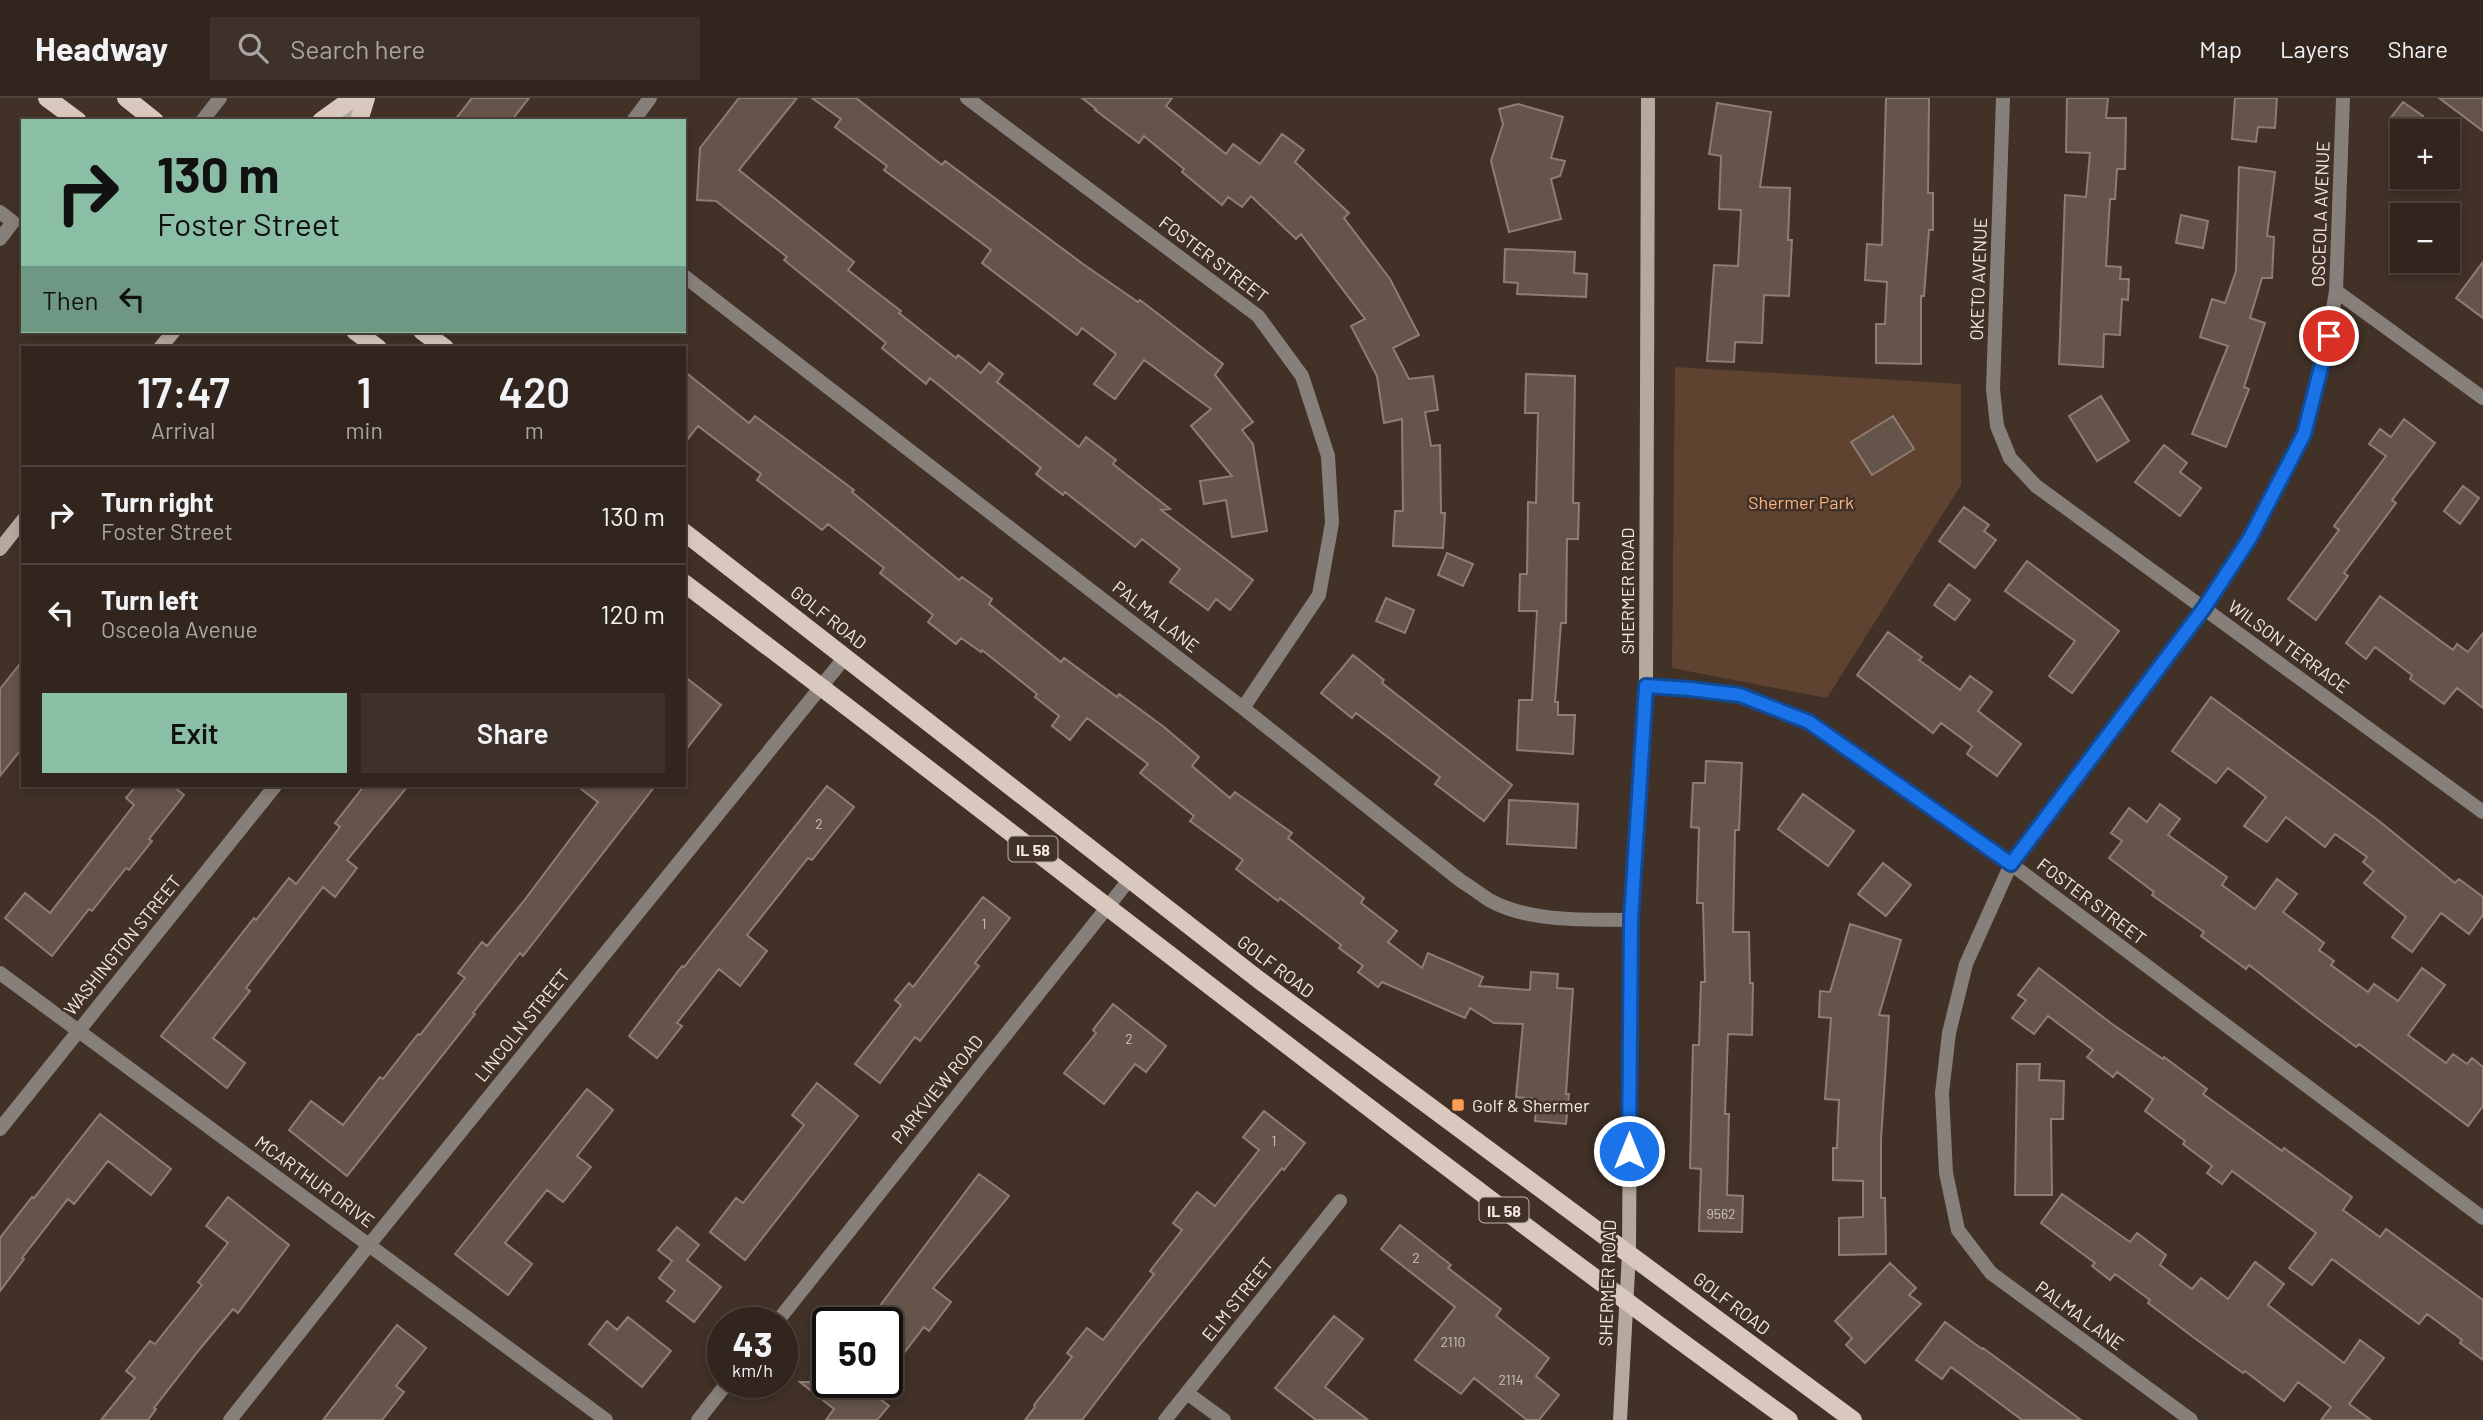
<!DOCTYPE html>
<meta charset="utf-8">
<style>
body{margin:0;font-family:Barlow,sans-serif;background:#3d312a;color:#f1f3f6;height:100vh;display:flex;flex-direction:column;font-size:26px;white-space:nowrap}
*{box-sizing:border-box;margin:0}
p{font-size:23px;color:#a8a5a4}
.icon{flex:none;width:38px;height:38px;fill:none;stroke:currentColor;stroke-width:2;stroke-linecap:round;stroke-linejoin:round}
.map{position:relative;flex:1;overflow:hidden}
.panel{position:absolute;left:21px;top:248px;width:665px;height:441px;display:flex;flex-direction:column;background:#31251d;border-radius:0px;box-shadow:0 4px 10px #0003,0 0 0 2px #4c423b}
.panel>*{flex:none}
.guide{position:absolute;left:21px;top:21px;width:665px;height:214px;border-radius:0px;box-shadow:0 4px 10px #0003,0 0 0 2px #4c423b;background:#8abfa5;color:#111;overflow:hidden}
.controls{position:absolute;left:2390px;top:21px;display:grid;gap:14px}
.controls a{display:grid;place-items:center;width:70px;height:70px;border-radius:0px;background:#31251d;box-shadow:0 4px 10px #0003,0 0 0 2px #4c423b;font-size:35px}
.speed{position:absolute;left:707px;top:1209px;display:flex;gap:14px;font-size:35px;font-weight:700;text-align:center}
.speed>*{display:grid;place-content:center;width:91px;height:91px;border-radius:50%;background:#31251d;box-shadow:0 4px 10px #0003,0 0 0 2px #4c423b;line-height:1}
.speed small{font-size:18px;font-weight:400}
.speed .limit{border:4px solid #111;border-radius:10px;background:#fff;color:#111}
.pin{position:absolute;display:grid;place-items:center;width:60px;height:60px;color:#fff;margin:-30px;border:4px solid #fff;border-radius:50%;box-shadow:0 2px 7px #0007}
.me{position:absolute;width:77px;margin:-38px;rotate:0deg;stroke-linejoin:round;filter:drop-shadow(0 0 5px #0008)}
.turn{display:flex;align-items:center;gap:24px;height:147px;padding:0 21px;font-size:32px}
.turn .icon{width:91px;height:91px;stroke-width:2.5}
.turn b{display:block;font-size:49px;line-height:60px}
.then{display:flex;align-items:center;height:66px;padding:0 21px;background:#0003;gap:14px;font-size:26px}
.eta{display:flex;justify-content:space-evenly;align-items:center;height:119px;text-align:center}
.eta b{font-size:42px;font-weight:600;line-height:49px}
.cta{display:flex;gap:14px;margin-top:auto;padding:14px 21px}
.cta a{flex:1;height:80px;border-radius:0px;background:#8abfa5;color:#111;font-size:28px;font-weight:600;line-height:80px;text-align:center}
.cta a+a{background:#3d312a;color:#f1f3f6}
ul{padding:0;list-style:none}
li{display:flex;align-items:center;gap:21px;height:98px;padding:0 21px;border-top:2px solid #4c423b}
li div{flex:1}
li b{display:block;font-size:26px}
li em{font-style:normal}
header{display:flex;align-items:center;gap:42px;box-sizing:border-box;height:98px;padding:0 35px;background:#31251d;border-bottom:2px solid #4c423b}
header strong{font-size:33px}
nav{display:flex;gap:38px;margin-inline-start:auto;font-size:24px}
.search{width:490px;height:63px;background:#3d312a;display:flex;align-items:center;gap:18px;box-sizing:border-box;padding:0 24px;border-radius:0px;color:#a8a5a4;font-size:26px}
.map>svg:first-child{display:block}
.green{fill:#5f4330}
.building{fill:#655449;stroke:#8f7d71;stroke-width:2}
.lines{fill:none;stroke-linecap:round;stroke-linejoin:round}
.lane{stroke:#877f79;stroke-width:14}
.street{stroke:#877f79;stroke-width:14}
.secondary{stroke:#b5a89f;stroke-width:14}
.primary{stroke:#d9c8bd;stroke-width:18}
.route-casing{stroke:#114b97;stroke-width:18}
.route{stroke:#1a73e8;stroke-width:12}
.poi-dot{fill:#fc9d54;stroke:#413127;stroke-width:2.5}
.labels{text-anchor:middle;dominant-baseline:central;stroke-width:5;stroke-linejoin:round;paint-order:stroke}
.number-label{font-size:14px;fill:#d0c4bc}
.shield{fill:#413127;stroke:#beb2ab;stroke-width:2}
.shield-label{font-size:16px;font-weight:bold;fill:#f3e9e3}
.street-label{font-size:18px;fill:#f3e9e3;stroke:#413127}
.park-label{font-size:18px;fill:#f7b181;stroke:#413127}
.poi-label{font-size:18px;fill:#f3e9e3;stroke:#413127;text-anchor:start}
</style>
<header>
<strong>Headway</strong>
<div class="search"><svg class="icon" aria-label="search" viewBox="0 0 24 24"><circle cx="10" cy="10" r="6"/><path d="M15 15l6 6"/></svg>Search here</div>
<nav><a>Map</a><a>Layers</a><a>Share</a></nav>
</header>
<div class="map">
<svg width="2483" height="1322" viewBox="0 0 2483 1322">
<rect width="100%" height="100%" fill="#413127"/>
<path class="green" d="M1675 269 1961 286V387L1827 600 1672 570Z"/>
<path class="building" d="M472 0H529L511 23H454Z
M739 0H797L739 72 854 164 848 172 901 213 899 215 956 260 958 257 981 275 989 265 1003 276 997 284 1079 349 1086 339 1116 362 1113 366 1170 411 1161 412 1253 482 1230 512 1216 501 1208 512 1170 484 1180 471 1142 441 1135 449 1065 394 1063 397 1036 376 1041 370 930 280 926 286 882 250 886 245 784 162 787 159 716 103 697 102 700 50Z
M812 0H856L942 67 945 63 1083 166 1138 204 1140 202 1223 266 1215 277 1253 324 1242 332 1253 346 1267 433 1232 439 1226 402 1204 406 1200 383 1232 378 1191 328 1211 311 1144 262 1115 301 1094 286 1116 256 1082 230 1077 237 982 165 991 152 884 72 887 68 835 29 841 21Z
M1082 0H1172L1166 8 1226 56 1233 46 1260 66 1282 36 1304 52 1295 64 1349 115 1344 120 1390 181 1419 237 1393 250 1409 281 1433 278 1438 312 1425 314 1431 348 1440 347 1441 415H1445L1443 450 1393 448 1395 413H1403L1402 321 1384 325 1377 278 1351 228 1365 221 1301 136 1296 141 1251 98 1242 109 1228 99 1222 107 1182 74 1184 71 1144 38 1139 45 1095 12 1096 11Z
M1886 0H1929L1928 95H1933V132H1929L1924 198H1921V266L1876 265V226H1885L1887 184 1865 182 1867 146 1882 147Z
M2067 0H2108L2106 20H2126L2125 71H2117L2115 101H2110L2106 168 2121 169 2120 181H2129L2128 202 2122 201 2120 237 2104 236 2103 269 2059 266 2065 97 2086 99 2090 55 2066 54Z
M2235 0H2277L2275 30 2258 29 2256 44 2232 41Z
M2439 0H2483V33Z
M2403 4 2423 18 2412 33H2403L2389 22Z
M1717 5 1771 14 1760 89 1790 90 1788 142H1792L1789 198 1764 197 1762 245 1735 244 1734 264 1707 263 1714 167 1738 168 1741 112 1719 111 1721 58 1709 56Z
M1518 6 1563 19 1551 60 1565 63 1560 78 1551 81 1561 121 1509 134 1491 63 1503 26 1499 11Z
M2239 69 2275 74 2267 138 2274 139 2272 180H2262L2250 220 2265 225 2244 289 2249 291 2226 349 2192 336 2228 248 2200 239 2212 201 2225 205 2236 173Z
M2181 117 2208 123 2203 150 2176 145Z
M1505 151 1575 154 1574 175 1587 176 1586 199 1517 196 1518 185 1504 184Z
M2483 164V220L2456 200Z
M684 273 749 325 755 318 854 392 852 394 959 482 962 479 992 501 989 506 1061 564 1064 560 1117 599 1119 596 1164 629 1199 659 1192 668 1230 700 1235 694 1274 722 1292 735 1288 740 1364 800 1361 805 1397 833 1388 844 1422 870 1428 855 1483 879 1479 888 1530 892 1531 874 1558 876 1557 890 1573 891 1566 996H1569L1566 1026 1535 1023 1537 1001 1516 999 1523 926 1494 925 1470 910 1465 920 1382 884 1378 889 1358 874 1363 868 1339 850 1341 847 1280 800 1278 803 1236 771 1243 762 1190 723 1194 718 1140 675 1148 666 1087 620 1070 642 1052 628 1059 618 1035 599 1037 596 982 552 981 554 961 540 956 546 928 524 933 517 880 475 884 470 828 426 822 432 757 382 761 376 698 328 684 346Z
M1526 276 1575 278 1573 405H1579L1578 441H1567L1566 525H1561L1555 604H1558V617H1575L1573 656 1517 652 1519 602H1532L1537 513H1519L1520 476H1527L1528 404 1536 405 1538 315H1525Z
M2101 298 2129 343 2097 363 2069 318Z
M1893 318 1914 351 1872 377 1851 344Z
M2404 321 2435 345 2392 402 2396 405 2344 475 2348 478 2316 522 2288 501 2339 432 2334 428 2386 358 2369 346 2380 331 2391 339Z
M2164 347 2187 365 2180 374 2201 390 2180 418 2135 384Z
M2463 388 2479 400 2460 426 2444 413Z
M1964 409 1989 427 1984 433 1996 442 1975 470 1939 443Z
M1447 455 1473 466 1463 488 1438 477Z
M2027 463 2119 533 2072 595 2049 578 2075 543 2005 493Z
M1949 486 1970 502 1955 522 1934 507Z
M2380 498 2453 552 2457 546 2468 554 2483 535V610L2457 590 2444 606 2410 581 2412 577 2375 549 2366 561 2346 545Z
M1386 500 1414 512 1405 535 1376 523Z
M1888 534 1922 559 1919 562 1960 592 1970 578 1992 594 1978 613 2021 646 1997 678 1967 656 1972 648 1941 625 1933 635 1857 577Z
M1353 557 1384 582 1382 585 1512 687 1484 723 1435 686 1440 679 1356 615 1352 620 1321 595Z
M23 562V649L0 678V591Z
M684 578 721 607 684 654Z
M2211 599 2379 723 2455 785 2459 781 2483 799V817L2469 836 2441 815 2412 854 2392 839 2406 819 2364 785 2374 773 2363 764 2367 759 2335 736 2325 749 2286 719 2267 744 2244 728 2266 699 2228 670 2216 685 2172 653Z
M1706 663 1742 665 1739 732H1735L1733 834H1749L1750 885H1753L1752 937 1728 936 1725 1016H1729L1727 1097 1743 1098 1742 1134 1699 1133 1701 1071 1690 1070 1693 947H1699L1701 884H1705L1703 805H1697L1699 730 1691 729 1693 685H1705Z
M136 688H173L184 697 149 741 152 743 129 772 126 770 92 813 89 811 52 858 5 820 25 795 50 815 134 707 126 700Z
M364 688H408L347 762 357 770 335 799 323 789 246 890 250 893 213 940 245 965 227 990 161 938 254 820 256 822 289 780 296 786 340 729 335 725Z
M577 688H655L523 858 520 855 473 915 475 916 347 1078 289 1032 311 1003 343 1027 380 979 383 981 418 936 420 937 465 880 458 875 482 844 487 848 523 804 598 704Z
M827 688 854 709 812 762 808 760 747 837 767 853 740 888 719 871 677 925 682 928 657 960 629 938 682 868 684 869Z
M1803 696 1854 733 1828 768 1778 731Z
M1509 702 1578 706 1576 750 1507 746Z
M2160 706 2180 721 2168 737 2227 779 2222 787 2255 811 2277 781 2297 796 2283 814 2324 845 2319 852 2334 863 2331 867 2368 894 2374 886 2398 903 2422 870 2445 887 2408 937 2446 965 2453 956 2467 966 2472 960 2483 969V1008L2468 1028 2359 946 2356 949 2312 916 2249 867 2246 871 2201 838 2204 834 2152 797 2154 794 2109 760 2122 743 2111 735 2129 710 2147 724Z
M1883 765 1911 787 1886 818 1858 796Z
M983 799 1010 820 975 865 979 868 920 943 915 939 880 985 855 966 901 907 895 902 909 885 913 889Z
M1850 826 1901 842 1879 917 1889 918 1881 1042V1100H1885L1886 1156 1839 1157V1120L1863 1119V1083L1833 1082V1050H1837L1839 1002 1825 1001 1831 920 1819 919 1820 893 1830 894Z
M2039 870 2112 926 2163 961 2164 959 2207 991 2203 996 2282 1053 2284 1050 2352 1099 2343 1112 2380 1139 2386 1131 2483 1202V1262L2460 1245 2462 1242 2427 1216 2419 1226 2332 1161 2312 1187 2289 1170 2316 1135 2232 1073 2222 1086 2207 1075 2212 1068 2183 1046 2185 1043 2145 1013 2153 1001 2117 974 2113 979 2087 959 2093 952 2048 918 2034 936 2012 920 2026 902 2018 897Z
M1113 906 1166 948 1146 974 1135 966 1104 1006 1064 975 1096 935 1093 932Z
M2017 966H2040L2039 982 2064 983 2063 1021H2051L2052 1097H2015Z
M817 985 858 1018 745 1162 710 1134 736 1100 743 1105 804 1027 792 1017Z
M587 991 613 1012 577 1058 591 1069 563 1104 547 1092 505 1145 532 1166 508 1197 455 1156Z
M1264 1013 1305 1045 1284 1072 1282 1070 1141 1245 1082 1322H1025L1035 1309 1034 1307 1072 1259 1067 1255 1087 1230 1103 1242 1154 1176 1150 1173 1182 1132 1173 1125 1197 1094 1215 1108 1259 1052 1243 1039Z
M100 1016 171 1071 151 1097 108 1063 74 1106 68 1101 22 1160 24 1161 0 1193V1140L32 1099 34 1100Z
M979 1076 1009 1098 933 1190 951 1204 929 1233 924 1229 887 1277V1225H867Z
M2062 1096 2130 1144 2137 1135 2166 1157 2160 1167 2192 1191 2201 1180 2228 1201 2255 1164 2284 1186 2268 1207 2344 1265 2360 1242 2384 1260 2349 1306 2371 1322H2321L2331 1309 2298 1284 2284 1303 2245 1273 2243 1275 2193 1239 2148 1205 2150 1202 2115 1176 2110 1182 2092 1168 2095 1165 2041 1125Z
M228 1099 289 1147 238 1215 233 1211 199 1252 154 1310 156 1311 148 1322H101L135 1280 126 1273 150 1243 155 1246 202 1187 198 1184 228 1145 206 1128Z
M1400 1127 1451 1167 1448 1170 1501 1211 1496 1218 1549 1260 1536 1278 1559 1297 1539 1322H1527L1474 1280 1461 1296 1415 1262 1455 1209 1381 1151Z
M677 1129 699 1147 687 1162 721 1189 694 1224 667 1203 675 1193 659 1180 672 1163 658 1152Z
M1890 1165 1916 1190 1909 1197 1921 1206 1865 1265 1846 1247 1852 1240 1835 1223Z
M1334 1218 1363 1241 1325 1289 1368 1322H1316L1275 1290Z
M628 1219 671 1253 642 1289 589 1246 607 1223 617 1232Z
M1945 1224 1982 1251 1983 1250 2081 1322H2022L1951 1269 1942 1281 1916 1262Z
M397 1227 426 1250 396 1288 404 1294 382 1322H323Z
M800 1284H859L889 1308 877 1322H826L834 1311Z"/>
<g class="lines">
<path class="lane" d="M202 23 220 0
M0 114 13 124 0 141"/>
<path class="street" d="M967 0 1258 218 1302 278 1328 358 1332 425 1319 497 1243 610
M2003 0 1993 291 1997 328 2010 360 2036 388 2483 714
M633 23 650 0
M684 178 1243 610 1461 783C1471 789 1480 796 1489 802 1531 825 1585 821 1631 822
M2336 193 2483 300
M1646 588 1690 591 1739 597 1809 624 2011 766 2483 1120
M0 875 606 1322
M0 1031 275 688
M776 1225 1129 782
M1187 1295 1224 1322
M230 1322 369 1147 846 558
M698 1322 728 1284
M1165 1322 1340 1103
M2191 1322 1991 1175 1958 1132 1946 1075 1942 995 1949 935 1966 866 2011 766 2204 510 2250 440 2304 336 2325 260 2336 193 2343 0"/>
<path class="secondary" d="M342 23 360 0
M160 250 174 233
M0 451 23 422
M1620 1322 1629 1155 1631 822 1646 588 1648 0"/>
<path class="primary" d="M47 0 78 23
M126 0 155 23
M321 23 353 0
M359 23 366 0
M355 233 378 250
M422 233 445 250
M684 434 1259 882 1853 1322
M684 485C1053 763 1414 1052 1789 1322"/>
</g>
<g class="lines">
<g class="route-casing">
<path id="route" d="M1629 1053 1631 821 1646 588 1690 591 1740 597 1809 624 2011 766 2204 510 2250 440 2304 336 2329 238"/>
</g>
<use href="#route" class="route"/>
</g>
<rect class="poi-dot" x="1451" y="1000" width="14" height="14" rx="3.5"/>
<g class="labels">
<g class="number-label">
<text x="819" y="725">2</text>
<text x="984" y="825">1</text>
<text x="1129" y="940">2</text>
<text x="1274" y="1042">1</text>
<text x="1721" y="1115">9562</text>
<text x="1416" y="1159">2</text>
<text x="1453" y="1243">2110</text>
<text x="1511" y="1281">2114</text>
</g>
<g class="shield">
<rect x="1008.5" y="738.5" width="49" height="25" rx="5"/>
<rect x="1479.5" y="1099.5" width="49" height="25" rx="5"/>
</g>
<g class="shield-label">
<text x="1033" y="751">IL 58</text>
<text x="1504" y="1112">IL 58</text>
</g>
<g class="street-label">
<text transform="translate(2320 116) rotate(-88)">OSCEOLA AVENUE</text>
<text transform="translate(1214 161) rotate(37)">FOSTER STREET</text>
<text transform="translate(1978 181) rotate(-88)">OKETO AVENUE</text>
<text transform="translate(1627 493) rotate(-90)">SHERMER ROAD</text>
<text transform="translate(1156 518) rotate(38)">PALMA LANE</text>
<text transform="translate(829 519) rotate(38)">GOLF ROAD</text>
<text transform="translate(2289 548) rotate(36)">WILSON TERRACE</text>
<text transform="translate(2092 803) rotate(37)">FOSTER STREET</text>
<text transform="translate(122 847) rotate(-51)">WASHINGTON STREET</text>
<text transform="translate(1276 868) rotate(37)">GOLF ROAD</text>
<text transform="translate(522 927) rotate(-51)">LINCOLN STREET</text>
<text transform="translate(937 991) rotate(-51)">PARKVIEW ROAD</text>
<text transform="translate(315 1083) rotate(36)">MCARTHUR DRIVE</text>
<text transform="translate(1607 1185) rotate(-88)">SHERMER ROAD</text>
<text transform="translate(1237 1201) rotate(-51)">ELM STREET</text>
<text transform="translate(1732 1205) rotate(37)">GOLF ROAD</text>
<text transform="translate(2080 1217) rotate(36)">PALMA LANE</text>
</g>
<g class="park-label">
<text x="1801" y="404">Shermer Park</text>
</g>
<g class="poi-label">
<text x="1472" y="1007">Golf &amp; Shermer</text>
</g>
</g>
</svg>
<div class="controls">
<a>+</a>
<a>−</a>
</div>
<div class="speed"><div>43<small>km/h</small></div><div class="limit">50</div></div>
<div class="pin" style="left:2329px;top:238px;background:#d93025"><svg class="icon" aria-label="arrive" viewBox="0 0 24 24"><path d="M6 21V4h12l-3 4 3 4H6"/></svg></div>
<svg class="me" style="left:1629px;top:1053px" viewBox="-20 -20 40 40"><circle r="17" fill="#1a73e8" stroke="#fff" stroke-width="3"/><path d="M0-11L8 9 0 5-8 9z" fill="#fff"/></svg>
<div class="guide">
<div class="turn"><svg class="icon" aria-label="right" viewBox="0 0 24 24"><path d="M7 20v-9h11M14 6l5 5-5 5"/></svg><div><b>130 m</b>Foster Street</div></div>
<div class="then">Then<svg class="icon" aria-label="left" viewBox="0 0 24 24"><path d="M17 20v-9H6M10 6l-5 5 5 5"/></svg></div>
</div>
<section class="panel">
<div class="eta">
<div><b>17:47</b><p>Arrival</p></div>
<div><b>1</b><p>min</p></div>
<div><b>420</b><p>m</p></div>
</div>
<ul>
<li><svg class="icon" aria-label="right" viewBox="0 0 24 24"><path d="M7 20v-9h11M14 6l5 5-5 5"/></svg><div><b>Turn right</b><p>Foster Street</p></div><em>130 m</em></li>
<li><svg class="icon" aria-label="left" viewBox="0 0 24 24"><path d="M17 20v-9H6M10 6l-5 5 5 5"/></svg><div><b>Turn left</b><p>Osceola Avenue</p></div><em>120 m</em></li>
</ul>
<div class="cta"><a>Exit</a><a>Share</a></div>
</section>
</div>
